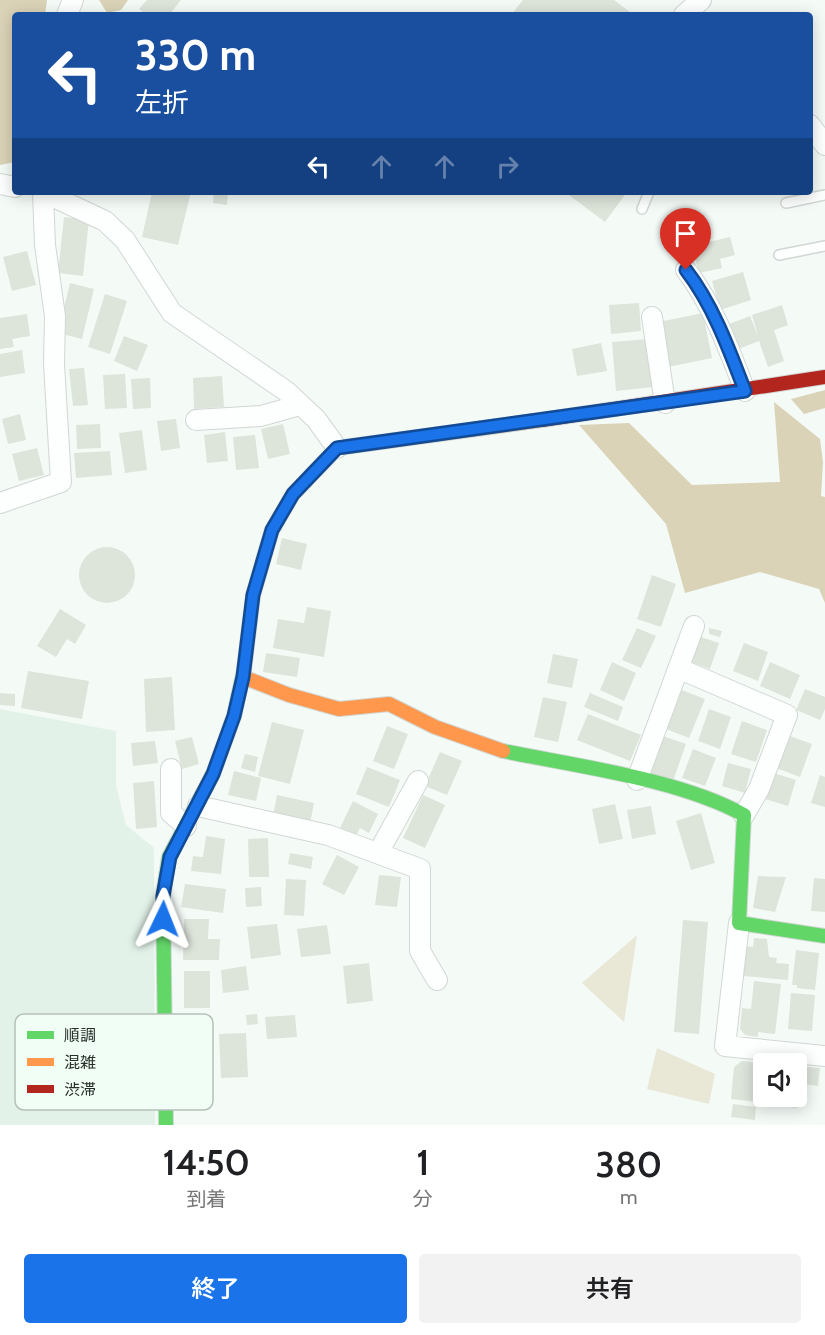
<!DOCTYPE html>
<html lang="ja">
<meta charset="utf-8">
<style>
body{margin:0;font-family:Cabin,"Noto Sans JP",sans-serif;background:#f2f2f2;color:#202124;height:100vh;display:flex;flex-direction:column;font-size:22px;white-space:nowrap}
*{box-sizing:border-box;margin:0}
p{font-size:20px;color:#757577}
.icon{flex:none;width:33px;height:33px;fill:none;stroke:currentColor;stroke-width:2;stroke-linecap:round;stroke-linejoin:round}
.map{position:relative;height:1125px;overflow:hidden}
.details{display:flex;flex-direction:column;background:#fff;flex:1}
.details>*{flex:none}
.guide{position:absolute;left:12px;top:12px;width:801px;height:183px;border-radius:6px;box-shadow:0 3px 15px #0003;background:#1a4fa0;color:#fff;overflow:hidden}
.controls{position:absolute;left:753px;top:1053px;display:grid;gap:12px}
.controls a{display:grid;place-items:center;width:54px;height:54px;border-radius:6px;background:#fff;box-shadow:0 3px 15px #0003;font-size:30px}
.pin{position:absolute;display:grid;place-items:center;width:51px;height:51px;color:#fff;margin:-62px -26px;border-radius:50% 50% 50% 0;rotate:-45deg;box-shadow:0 0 6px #0007}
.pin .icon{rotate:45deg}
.me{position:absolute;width:66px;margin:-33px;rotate:2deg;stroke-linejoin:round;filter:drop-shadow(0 0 4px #0008)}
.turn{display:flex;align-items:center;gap:21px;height:126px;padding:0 24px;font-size:27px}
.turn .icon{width:78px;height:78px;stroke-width:2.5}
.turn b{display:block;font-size:42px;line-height:51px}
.lanes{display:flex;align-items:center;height:57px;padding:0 24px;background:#0003;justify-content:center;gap:30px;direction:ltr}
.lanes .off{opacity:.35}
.eta{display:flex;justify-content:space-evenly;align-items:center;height:102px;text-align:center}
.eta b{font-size:36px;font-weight:600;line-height:42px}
.action{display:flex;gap:12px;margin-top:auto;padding:12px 24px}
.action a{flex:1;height:69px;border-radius:6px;background:#1a73e8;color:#fff;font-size:24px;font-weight:600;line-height:69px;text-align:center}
.action a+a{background:#f2f2f2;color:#202124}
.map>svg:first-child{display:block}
.built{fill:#e2f2e9}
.green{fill:#e9e7d5}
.forest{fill:#dad3b8}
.building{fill:#dde4da}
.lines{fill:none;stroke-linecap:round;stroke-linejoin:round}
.lane-casing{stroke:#d1d7d4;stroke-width:12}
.street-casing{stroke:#d1d7d4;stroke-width:22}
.fast-casing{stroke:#d1d7d4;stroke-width:16}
.slow-casing{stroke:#d1d7d4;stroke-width:16}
.jam-casing{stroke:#d1d7d4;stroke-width:16}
.lane{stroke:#fdfefe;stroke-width:9}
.street{stroke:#fdfefe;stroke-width:20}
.fast{stroke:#63d668;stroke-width:14}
.slow{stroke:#ff974d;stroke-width:14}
.jam{stroke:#b3261e;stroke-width:14}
.route-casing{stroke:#114b97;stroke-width:15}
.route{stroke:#1a73e8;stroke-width:10}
.key{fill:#f1fef6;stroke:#b5c0b9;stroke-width:1.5}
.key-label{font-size:16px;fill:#282e2a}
</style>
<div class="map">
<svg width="825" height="1125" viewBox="0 0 825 1125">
<rect width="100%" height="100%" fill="#f4fbf7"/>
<path class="built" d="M0 709 116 731V786L126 825 154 848 155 1125H0Z"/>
<path class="green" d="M637 935 624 1022 582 983Z
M657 1048 715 1074 709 1104 647 1089Z"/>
<path class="forest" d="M0 0H47L45 15H15V162L0 165Z
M99 0H128L121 10 107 13Z
M825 390V408L804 414 791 399Z
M774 402 820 439 823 462 821 496 825 497V603L819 589 760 572 685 593 666 524 579 425 629 423 692 485 780 482Z"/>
<path class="building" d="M147 0H181L169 15H147L139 9Z
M523 0H614L634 15H511Z
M152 192H191L178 245 142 237Z
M214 192H228L227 205 213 203Z
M565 192H627L605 222Z
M64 217 89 220 83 276 58 273Z
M730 237 735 255 720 259 722 268 699 273 692 246Z
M27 251 36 285 12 291 3 257Z
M743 272 751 300 720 310 712 281Z
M70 283 94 289 82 339 58 333Z
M105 294 127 301 110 354 88 347Z
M639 303 641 331 611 334 609 305Z
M782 305 788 325 774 330 784 361 768 367 759 341 733 351 724 326 750 316 758 336 752 315Z
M703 313 712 358 668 367 659 322Z
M27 314 30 336 12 339 14 347 0 349V318Z
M124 336 148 345 137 371 114 361Z
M649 339 653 387 616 391 612 342Z
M601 343 607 371 577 376 572 349Z
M22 350 25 373 0 377V354Z
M84 368 88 405 73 406 69 369Z
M125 374 127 408 105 409 103 375Z
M222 376 224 407 194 409 193 378Z
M150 378 151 408 133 409 131 379Z
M20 414 26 440 8 444 2 419Z
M176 419 180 448 161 451 157 421Z
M100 424 101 448 77 449 76 425Z
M283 424 290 454 268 459 261 429Z
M142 430 147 470 125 473 119 433Z
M225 432 228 461 207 463 204 435Z
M255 435 259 468 236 470 233 437Z
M37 448 44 475 19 481 12 454Z
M110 451 112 475 76 478 74 453Z
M282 538 307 544 301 570 276 564Z
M79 575a28 28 0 1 1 56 0a28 28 0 1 1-56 0Z
M652 575 676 584 661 627 637 619Z
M307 607 331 611 324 657 273 648 278 619 304 623Z
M60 609 86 625 75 644 67 639 56 657 37 646Z
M637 628 656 636 641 668 622 660Z
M709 628 722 631 720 637 709 634Z
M698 636 719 643 710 669 688 661Z
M744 643 768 652 758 681 733 671Z
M266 653 300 658 297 677 263 672Z
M553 654 578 659 572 688 547 683Z
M612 662 636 673 624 701 600 690Z
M770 662 800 675 790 699 760 686Z
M28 671 89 681 82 719 21 708Z
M172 677 175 730 146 732 144 679Z
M805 689 825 697V709L820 720 796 710Z
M682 690 705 699 689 738 666 729Z
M0 693 15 694V706L0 705Z
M590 693 623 707 618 721 584 707Z
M543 697 567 702 558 742 534 737Z
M709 709 731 717 720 749 698 741Z
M588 714 641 735 630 761 577 740Z
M742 721 767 730 756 762 731 754Z
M272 722 304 730 290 784 258 776Z
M387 726 408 734 394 769 373 761Z
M787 735 812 744 800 777 776 768Z
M663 736 686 744 673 781 650 773Z
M192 737 199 764 182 769 175 741Z
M155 741 158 763 133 766 131 743Z
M693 749 716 758 705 786 682 778Z
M440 752 462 761 447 795 425 786Z
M245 754 258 757 255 772 241 768Z
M728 763 751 769 745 793 722 786Z
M367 767 400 780 389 807 356 794Z
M234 771 261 778 256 801 228 795Z
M774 773 796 780 788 806 765 799Z
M820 775 825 777V807L811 803Z
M154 781 157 827 136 829 133 783Z
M277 795 314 803 310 824 273 816Z
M423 795 445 805 425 848 403 838Z
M353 801 378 814 369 833 360 828 355 838 339 830Z
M615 804 623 839 599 844 592 809Z
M651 806 656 834 632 839 627 810Z
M701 813 715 863 691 870 676 821Z
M206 836 225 839 221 874 191 871 193 856 203 857Z
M268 838 269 877H249L248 839Z
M290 853 313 857 311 869 288 864Z
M337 855 359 867 344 895 322 884Z
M379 875 401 877 397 907 375 905Z
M758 876 786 877 775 912 753 908Z
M814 878 825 879V912L811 911Z
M286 879 306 880 304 916 284 915Z
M185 884 226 889 223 913 181 907Z
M261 887 262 906 246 907 245 888Z
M184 919H209L208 939H220L219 960H183Z
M683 920 708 922 699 1034 674 1032Z
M277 924 281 955 251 959 247 927Z
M327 925 331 954 301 957 297 929Z
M754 938 767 939 769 957 777 958 776 963 789 964 788 980 743 976 746 946 753 947Z
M796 950 819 953 815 990 797 988V985H792Z
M369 963 373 1001 347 1004 343 966Z
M246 966 249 990 223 993 221 970Z
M184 971H210V1008H184Z
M754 981 781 984 775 1034 758 1032V1037L745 1035 740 1029 742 1008 751 1009Z
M791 993 815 995 812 1031 788 1029Z
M257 1014 258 1024 247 1025 246 1015Z
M295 1015 297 1037 267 1039 265 1017Z
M246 1033 248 1077 221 1078 219 1034Z
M742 1061 764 1063V1096H768L767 1103 731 1099 734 1067Z
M796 1066 820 1068 818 1086 803 1084 802 1092H796Z
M781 1096H797V1108L780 1106Z
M733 1104 756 1107 755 1120 731 1117Z"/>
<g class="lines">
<g class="lane-casing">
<path id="lane" d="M786 203 825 195
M642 209 649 192
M779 255 825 246"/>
</g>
<g class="street-casing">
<path id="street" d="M67 15 73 0
M684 15 701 0
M810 125 825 145
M0 184 15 187
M43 192 105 221 125 240 172 313 286 391 316 419 337 448
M686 270C713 305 729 349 745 391
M652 317 665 403
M196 420 261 416 300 405
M0 503 61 482 54 364 55 316 45 245 43 192
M680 669 787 715 759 789 744 815
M171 769V813L186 826
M637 780 694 626
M198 806 328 835 420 869V951L437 980
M378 853 418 781
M739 923 725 1046 825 1056"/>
</g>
<g class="fast-casing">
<path id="fast" d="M503 751C576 766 679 779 744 815L739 923 825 936
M166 1125 163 896 169 857 213 774 234 716 244 670"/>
</g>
<g class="slow-casing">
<path id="slow" d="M244 670 253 595 272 530 293 494 337 448 542 420
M243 677 289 695 339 709 389 704 435 727 503 751"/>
</g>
<g class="jam-casing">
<path id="jam" d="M542 420 825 377"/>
</g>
<use href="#lane" class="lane"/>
<use href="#street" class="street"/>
<use href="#fast" class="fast"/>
<use href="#slow" class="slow"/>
<use href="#jam" class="jam"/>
</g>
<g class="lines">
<g class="route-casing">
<path id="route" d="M163 919V896L170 857 213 774 234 716 243 677 253 595 272 530 293 494 337 448 745 391C729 349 713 305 686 270"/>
</g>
<use href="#route" class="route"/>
</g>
<rect x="15" y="1014" width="198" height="96" rx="9" class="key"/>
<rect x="27" y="1031" width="27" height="8" fill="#63d668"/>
<rect x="27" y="1058" width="27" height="8" fill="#ff974d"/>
<rect x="27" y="1085" width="27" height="8" fill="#b3261e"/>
<g class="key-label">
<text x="64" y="1041">順調</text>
<text x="64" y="1068">混雑</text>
<text x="64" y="1095">渋滞</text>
</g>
</svg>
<div class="controls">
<a><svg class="icon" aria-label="sound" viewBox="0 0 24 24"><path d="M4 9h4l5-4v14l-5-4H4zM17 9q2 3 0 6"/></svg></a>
</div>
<div class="pin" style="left:686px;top:270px;background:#d93025"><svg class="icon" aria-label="arrive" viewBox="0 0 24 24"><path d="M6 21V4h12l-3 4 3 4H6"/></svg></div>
<svg class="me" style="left:163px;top:919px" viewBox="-20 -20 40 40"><path d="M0-17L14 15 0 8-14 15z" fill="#1a73e8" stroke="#fff" stroke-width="4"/></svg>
<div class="guide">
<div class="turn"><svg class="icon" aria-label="left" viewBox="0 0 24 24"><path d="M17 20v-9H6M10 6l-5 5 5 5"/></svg><div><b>330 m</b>左折</div></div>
<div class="lanes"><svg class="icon" aria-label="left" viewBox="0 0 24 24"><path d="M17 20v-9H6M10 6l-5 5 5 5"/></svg><svg class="icon off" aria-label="ahead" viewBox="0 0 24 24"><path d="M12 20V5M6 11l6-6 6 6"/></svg><svg class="icon off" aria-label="ahead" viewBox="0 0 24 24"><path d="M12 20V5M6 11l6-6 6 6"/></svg><svg class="icon off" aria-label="right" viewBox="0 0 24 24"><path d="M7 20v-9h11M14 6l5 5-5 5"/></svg></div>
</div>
</div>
<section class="details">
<div class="eta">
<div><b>14:50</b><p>到着</p></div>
<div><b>1</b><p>分</p></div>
<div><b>380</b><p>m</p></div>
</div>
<div class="action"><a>終了</a><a>共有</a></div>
</section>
